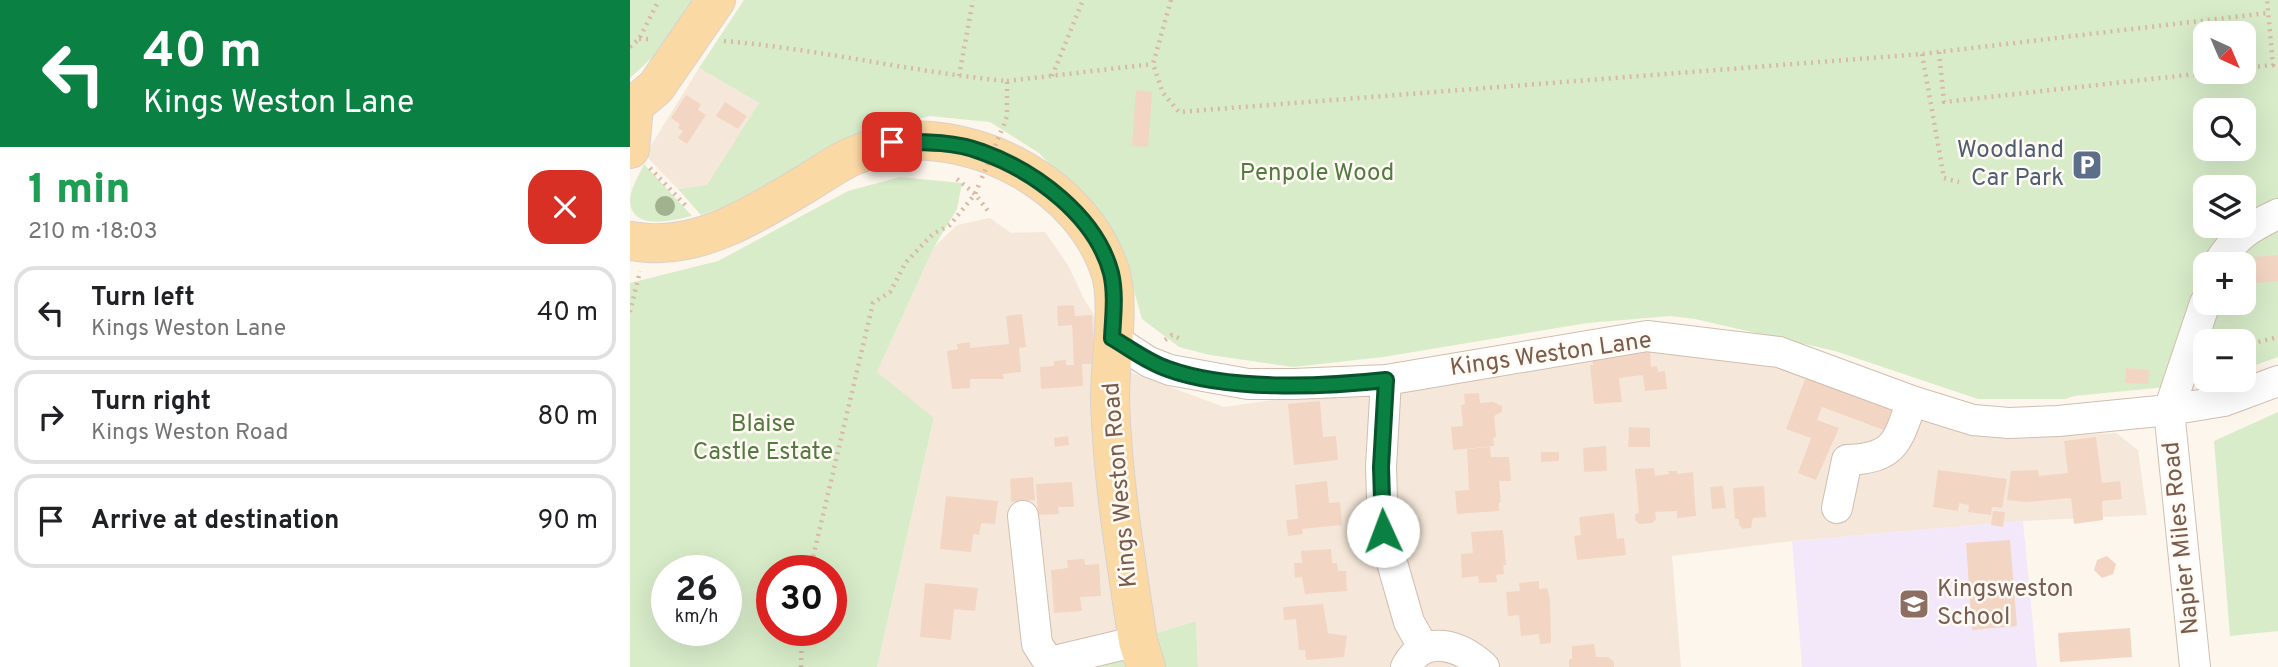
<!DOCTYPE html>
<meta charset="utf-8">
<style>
body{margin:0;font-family:Overpass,sans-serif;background:#f2f2f2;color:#202124;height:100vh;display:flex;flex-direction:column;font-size:26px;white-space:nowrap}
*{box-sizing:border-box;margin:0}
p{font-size:23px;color:#757577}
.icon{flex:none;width:38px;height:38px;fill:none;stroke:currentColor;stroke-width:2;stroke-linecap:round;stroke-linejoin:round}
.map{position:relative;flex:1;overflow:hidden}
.drawer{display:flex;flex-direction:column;background:#fff;width:630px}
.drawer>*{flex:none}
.top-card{background:#0b8043;color:#fff;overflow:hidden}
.needle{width:46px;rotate:136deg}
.tools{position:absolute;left:1563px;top:21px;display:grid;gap:14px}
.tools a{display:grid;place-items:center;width:63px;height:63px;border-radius:14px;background:#fff;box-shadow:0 7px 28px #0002;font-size:35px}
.speed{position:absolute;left:21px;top:555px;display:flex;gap:14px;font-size:35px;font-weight:700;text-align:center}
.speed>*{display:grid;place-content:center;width:91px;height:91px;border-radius:50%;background:#fff;box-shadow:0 7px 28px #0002;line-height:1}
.speed small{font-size:18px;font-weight:400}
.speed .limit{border:10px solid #d22;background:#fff;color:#111}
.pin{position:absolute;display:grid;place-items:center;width:60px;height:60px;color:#fff;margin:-30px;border-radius:14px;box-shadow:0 4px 10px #0006}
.me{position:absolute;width:77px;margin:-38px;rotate:358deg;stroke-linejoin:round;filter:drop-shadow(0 0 5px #0008)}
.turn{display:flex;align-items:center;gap:24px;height:147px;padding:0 28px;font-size:32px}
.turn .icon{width:91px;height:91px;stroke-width:2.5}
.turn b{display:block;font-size:49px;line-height:60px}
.round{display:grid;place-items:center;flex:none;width:74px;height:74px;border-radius:21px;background:#f2f2f2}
.summary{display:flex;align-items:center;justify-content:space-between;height:119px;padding:0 28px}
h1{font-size:42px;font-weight:800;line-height:52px;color:#1e9e55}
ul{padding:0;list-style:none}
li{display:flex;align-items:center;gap:21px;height:94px;margin:0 14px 10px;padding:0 14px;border:4px solid #e0e0e0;border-radius:21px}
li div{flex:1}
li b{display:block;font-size:26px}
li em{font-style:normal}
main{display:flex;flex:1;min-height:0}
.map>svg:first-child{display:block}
.residential{fill:#f5e8da}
.education{fill:#f3e8fa}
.green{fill:#d8ecc9;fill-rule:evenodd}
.building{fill:#f3d5c3}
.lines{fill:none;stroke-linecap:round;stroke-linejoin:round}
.minor-casing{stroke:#d1beb0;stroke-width:32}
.major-casing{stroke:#dad1cd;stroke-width:40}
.path{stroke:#d9b8a5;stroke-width:4.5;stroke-dasharray:2 5;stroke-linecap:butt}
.minor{stroke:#fff;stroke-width:30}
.major{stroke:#fbd9a5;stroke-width:38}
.path-bridge{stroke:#d9b8a5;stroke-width:4.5;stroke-dasharray:2 5;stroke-linecap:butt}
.tree{fill:#a0b28e}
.route-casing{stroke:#07532c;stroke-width:18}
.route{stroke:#0b8043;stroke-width:12}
.labels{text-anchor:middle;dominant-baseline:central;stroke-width:5;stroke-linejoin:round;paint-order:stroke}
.service-label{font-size:24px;fill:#4e5e75;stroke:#fffaf3;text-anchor:end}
.park-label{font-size:24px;fill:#537a41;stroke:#fffaf3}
.street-label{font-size:24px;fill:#7a5c4d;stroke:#fffaf3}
.education-label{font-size:24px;fill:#785e54;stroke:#fffaf3;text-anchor:start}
</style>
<main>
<section class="drawer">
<div class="top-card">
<div class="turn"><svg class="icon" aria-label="left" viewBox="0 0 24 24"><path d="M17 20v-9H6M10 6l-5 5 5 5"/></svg><div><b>40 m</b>Kings Weston Lane</div></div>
</div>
<div class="summary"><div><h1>1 min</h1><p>210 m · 18:03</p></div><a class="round" style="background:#d93025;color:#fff"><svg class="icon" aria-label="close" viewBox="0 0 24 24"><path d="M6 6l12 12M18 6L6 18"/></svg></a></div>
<ul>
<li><svg class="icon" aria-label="left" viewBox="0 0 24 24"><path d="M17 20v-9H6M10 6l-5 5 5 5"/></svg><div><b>Turn left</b><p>Kings Weston Lane</p></div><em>40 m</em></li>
<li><svg class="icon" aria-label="right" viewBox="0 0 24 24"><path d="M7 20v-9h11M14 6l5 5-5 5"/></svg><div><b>Turn right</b><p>Kings Weston Road</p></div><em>80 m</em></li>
<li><svg class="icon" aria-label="arrive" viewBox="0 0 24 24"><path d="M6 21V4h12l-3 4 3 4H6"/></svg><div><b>Arrive at destination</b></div><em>90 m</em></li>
</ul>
</section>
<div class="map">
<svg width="1648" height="667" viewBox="0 0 1648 667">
<rect width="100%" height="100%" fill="#fdf6ec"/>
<path class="residential" d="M69 68 129 103 78 185 48 189 15 155Z
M360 218 381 233 415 232 438 265 454 299 500 372 594 407 774 381 1027 349 1168 370 1406 437 1486 433 1508 450 1517 515 1393 521 1162 541 1042 556 1051 667H568L566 621 416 667H247L304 419 247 372 304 247 327 225Z"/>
<path class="education" d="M1393 521 1407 667H1172L1162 541Z"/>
<path class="green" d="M0 0H65L35 46 0 78Z
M114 0H1648V357L1614 369V341H1575V380H1580L1536 387 1444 396 1435 399H1348L1205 351 1065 319 1040 316 957 323 753 357 663 367 580 355 549 347 512 319 498 270 462 208 409 153 360 122 300 116 244 131 105 203 71 215 48 189 77 185 129 103 69 68ZM1575 33H1614V72H1575ZM1575 110H1614V149H1575ZM1575 187H1614V226H1575ZM1575 264H1614V303H1575Z
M14 164 62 216C44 220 2 232 0 201 0 189 9 175 14 164Z
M270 177 332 183 327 209 304 247 247 372 304 418 247 667H0V283L88 261 218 191ZM37 570H96V630H37ZM142 570H201V630H142Z
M1648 412V631L1600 636 1584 441Z
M566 621 568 667H416Z"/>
<path class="building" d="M506 90 522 92 518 147 502 146Z
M56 95 71 104 68 110 76 115 57 144 48 138 53 131 48 128 50 124 41 118Z
M95 102 117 116 108 129 86 116Z
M1648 255V281L1614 284V264H1597V259Z
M444 305 445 316 462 315 465 364H452L453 386 411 389 410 367 424 366V361L436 360V365H444L442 325 428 326 427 306Z
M392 314 396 347 389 348 391 372 373 374 374 379H340V388L322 389 317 351 328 349 327 344 340 342V348L379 344 376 316Z
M1020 348 1021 367 1027 366 1028 372 1035 371 1037 389 1015 391 1013 375 989 378 992 402 964 404 960 365H963L961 354Z
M1496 368 1519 370 1518 384 1495 383Z
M1177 374 1271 410 1262 433 1192 407 1187 420 1209 428 1186 480 1168 473 1181 438 1156 429Z
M849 393 850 403 863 402 872 406V412L864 416 866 437 863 438 864 446 823 450 821 427 833 426 831 405 835 404 834 394Z
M690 401 693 437 706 436 708 460 664 465 658 404Z
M999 427 1020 428V447H998Z
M438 436 439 445 425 447 424 438Z
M1466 437 1472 483 1490 481 1492 499 1472 501 1473 520 1444 524 1441 498 1396 502 1377 500 1381 471 1408 470 1409 476 1438 473 1434 441Z
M976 446 977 471 954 472 953 448Z
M860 447 861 457H879L881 481H869L871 502H869V511L827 514 825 491 839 490 837 449Z
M911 452H929V461L911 462Z
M1024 468 1025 476 1039 474 1038 471H1047V474L1063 472 1066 516 1047 518V511L1025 512 1026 519 1022 523 1009 524 1005 520V514L1009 513 1005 469Z
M1308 470 1377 479 1372 508 1362 507 1361 515 1338 512 1339 505 1329 503 1328 511 1303 507Z
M403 477 405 500 381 502 380 479Z
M697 481 699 503 710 502 712 525 672 529 673 534 658 536 656 520 668 519 665 485Z
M442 482 444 507H428L429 514 408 515 406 484Z
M1093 486 1096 508 1082 509 1080 487Z
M1134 486 1136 517 1123 518 1121 528 1113 529 1109 525V519H1105L1103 488Z
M316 496 368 501 365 524 351 523 349 535 343 534 341 552 310 549Z
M1363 511 1375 512 1373 527 1361 525Z
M984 513 987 539 994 538 996 555 947 560 944 536 951 535 949 517Z
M873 530 876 565H873L874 574 866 575 867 582 849 583 848 576 832 578 831 554 843 553 841 532Z
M1380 540 1387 626 1342 630 1336 543Z
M701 549 702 563H707L708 571H716L717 591 675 594 672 577 665 578 664 563H672L671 551Z
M1477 556 1486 564 1483 574 1472 578 1464 570 1467 560Z
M454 559 455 565 469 564 471 596 450 597 452 611 424 613 421 570 438 568 437 560Z
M909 581V589L917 588 920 599 921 643 910 644 909 634 891 636 889 615 878 616 876 592 890 591 889 583Z
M295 583 348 588 345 611 324 609 321 640 290 637Z
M693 604 698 633 717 636 714 657 676 660 675 650H669L666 619 654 620 653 607Z
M1500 628 1502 657 1430 662 1428 633Z
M964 644 966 657H978L984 662V667H939V659H942V646Z"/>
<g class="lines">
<g class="minor-casing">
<path id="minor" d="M1588 264C1604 237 1620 227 1648 214
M482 338 519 362 540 370 618 384H664L756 380 1017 336 1149 352 1282 401 1343 420 1379 423 1428 421 1539 410 1594 401 1648 381
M756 380 751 467 753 531 779 622 793 647
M1207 508 1217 460C1265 458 1267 443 1282 401
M393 516 407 644 416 658 424 661 508 641
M776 667C794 632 831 646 854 667
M1565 667 1539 410 1575 303"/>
</g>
<g class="major-casing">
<path id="major" d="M0 109 26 87 86 0
M0 149 4 107
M0 241C10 242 21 244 32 243 85 241 133 209 177 183 192 174 207 163 223 156 236 152 250 144 263 142 350 131 452 186 480 271 491 304 479 366 480 403 483 483 496 562 508 641L516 667"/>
</g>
<path class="path" d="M541 0 523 64 533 93 549 112 1292 54 1637 13
M9 39H23
M94 41C189 49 282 72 377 81V116L373 128
M0 47 9 39 29 0
M1309 52 1314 102 1584 72
M1292 54 1314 178 1329 182
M1614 68 1643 65 1637 0
M329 76 343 0
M422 76 453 0
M377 81 523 64
M20 168 58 208
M327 179 345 194 358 211
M0 312 10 271
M535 340 542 335 553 340
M1614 357 1628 342 1648 337
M180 570 243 303 260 292 276 262 303 234 320 225 345 194 350 182
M171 667 172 630"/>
<use href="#minor" class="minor"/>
<use href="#major" class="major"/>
<path class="path-bridge" d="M352 178 372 129"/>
</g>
<circle class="tree" cx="35" cy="206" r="10"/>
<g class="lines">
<g class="route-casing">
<path id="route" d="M262 142C292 142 324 141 352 152 405 171 466 216 481 273 486 294 483 317 482 338 501 349 517 362 538 369 598 391 692 387 756 380L751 467 753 531"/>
</g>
<use href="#route" class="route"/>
</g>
<defs>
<g id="parking-square" transform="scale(1.575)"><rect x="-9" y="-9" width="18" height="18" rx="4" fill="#5c6f8a" stroke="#fffaf3"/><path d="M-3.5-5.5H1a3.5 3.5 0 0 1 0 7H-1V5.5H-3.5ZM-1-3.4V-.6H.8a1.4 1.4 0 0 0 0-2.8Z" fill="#fff"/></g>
<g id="school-square" transform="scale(1.575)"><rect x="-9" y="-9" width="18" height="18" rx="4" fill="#8d6e63" stroke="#fffaf3"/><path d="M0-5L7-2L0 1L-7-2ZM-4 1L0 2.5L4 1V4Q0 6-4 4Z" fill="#fff"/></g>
</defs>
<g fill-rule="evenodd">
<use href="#parking-square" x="1457" y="165"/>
<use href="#school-square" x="1284" y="604"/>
</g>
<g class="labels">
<g class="service-label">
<text x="1434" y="151">Woodland<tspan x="1434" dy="28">Car Park</tspan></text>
</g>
<g class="park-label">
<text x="687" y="174">Penpole Wood</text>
<text x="133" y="425">Blaise<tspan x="133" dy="28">Castle Estate</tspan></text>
</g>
<g class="street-label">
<text transform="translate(921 355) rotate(-8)">Kings Weston Lane</text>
<text transform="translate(491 485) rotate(-95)">Kings Weston Road</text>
<text transform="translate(1552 538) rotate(-96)">Napier Miles Road</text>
</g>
<g class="education-label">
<text x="1307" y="590">Kingsweston<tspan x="1307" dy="28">School</tspan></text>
</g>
</g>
</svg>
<div class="tools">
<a><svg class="needle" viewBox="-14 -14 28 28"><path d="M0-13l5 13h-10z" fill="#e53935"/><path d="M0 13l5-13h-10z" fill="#757577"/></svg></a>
<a><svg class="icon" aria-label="search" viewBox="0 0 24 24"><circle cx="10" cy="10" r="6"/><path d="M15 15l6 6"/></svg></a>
<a><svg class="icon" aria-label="layers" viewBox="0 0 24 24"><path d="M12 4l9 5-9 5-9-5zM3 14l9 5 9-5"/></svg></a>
<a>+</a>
<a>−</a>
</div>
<div class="speed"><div>26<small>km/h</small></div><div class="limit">30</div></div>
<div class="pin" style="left:262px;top:142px;background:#d93025"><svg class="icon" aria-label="arrive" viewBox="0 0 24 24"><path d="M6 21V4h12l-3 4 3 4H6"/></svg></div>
<svg class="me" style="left:753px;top:531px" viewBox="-20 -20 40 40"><circle r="19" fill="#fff"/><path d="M0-13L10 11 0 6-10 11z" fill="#0b8043"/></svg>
</div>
</main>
